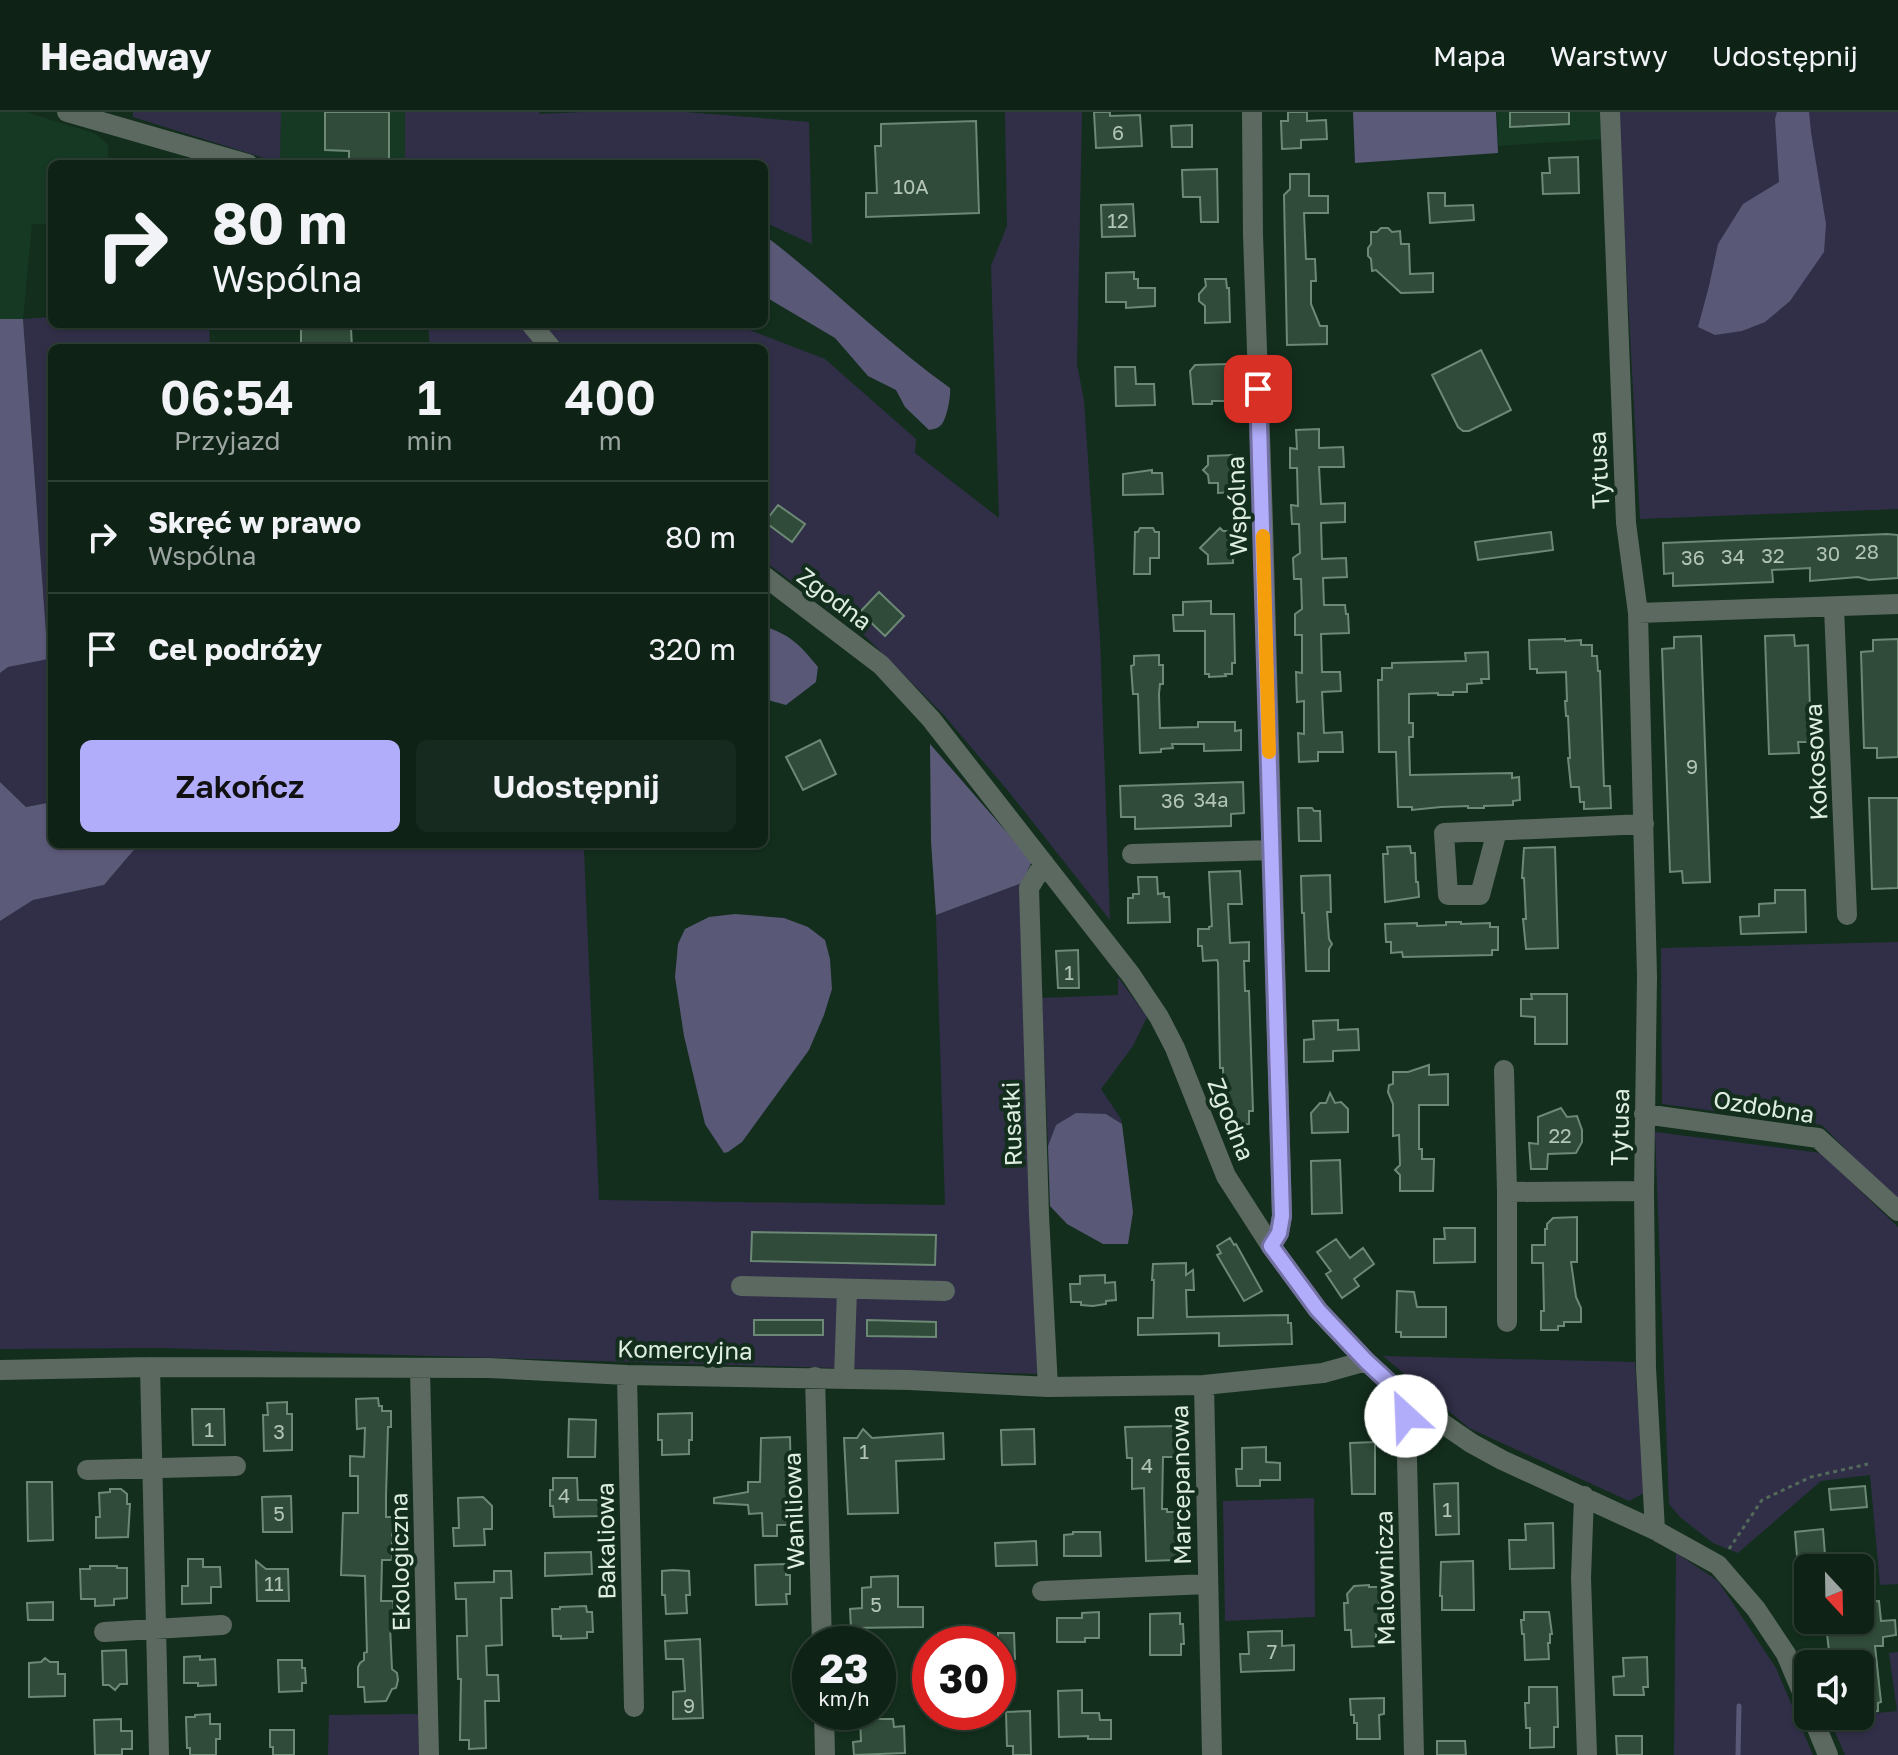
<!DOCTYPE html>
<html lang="pl">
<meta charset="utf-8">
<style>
body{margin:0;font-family:"Golos Text",sans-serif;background:#172a1f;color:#f1f3f6;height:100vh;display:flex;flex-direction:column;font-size:30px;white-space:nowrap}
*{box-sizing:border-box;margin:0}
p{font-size:26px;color:#9ba4a1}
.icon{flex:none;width:44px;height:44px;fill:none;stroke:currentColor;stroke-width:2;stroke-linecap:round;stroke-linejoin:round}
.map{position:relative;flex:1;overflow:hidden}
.side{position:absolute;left:48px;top:232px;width:720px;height:504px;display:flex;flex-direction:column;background:#0e2216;border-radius:12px;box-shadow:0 2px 6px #0004,0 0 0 2px #2e3f35}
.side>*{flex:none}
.top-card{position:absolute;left:48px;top:48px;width:720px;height:168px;border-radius:12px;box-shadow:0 2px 6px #0004,0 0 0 2px #2e3f35;background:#0e2216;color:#f1f3f6;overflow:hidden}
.needle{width:52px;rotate:158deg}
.tools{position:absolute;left:1794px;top:1442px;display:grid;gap:16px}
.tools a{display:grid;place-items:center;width:80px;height:80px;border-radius:12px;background:#0e2216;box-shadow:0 2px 6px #0004,0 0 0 2px #2e3f35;font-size:40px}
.speed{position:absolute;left:792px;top:1514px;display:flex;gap:16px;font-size:40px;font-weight:700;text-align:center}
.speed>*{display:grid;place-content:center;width:104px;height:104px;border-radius:50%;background:#0e2216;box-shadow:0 2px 6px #0004,0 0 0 2px #2e3f35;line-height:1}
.speed small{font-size:20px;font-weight:400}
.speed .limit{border:12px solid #d22;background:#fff;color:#111}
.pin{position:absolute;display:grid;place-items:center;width:68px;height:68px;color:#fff;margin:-34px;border-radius:16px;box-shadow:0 4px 12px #0006}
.me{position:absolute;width:88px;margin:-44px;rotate:335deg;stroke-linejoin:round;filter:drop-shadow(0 0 6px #0008)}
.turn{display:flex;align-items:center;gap:28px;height:168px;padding:0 32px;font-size:36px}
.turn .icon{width:104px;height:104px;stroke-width:2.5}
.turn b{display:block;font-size:56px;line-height:68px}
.eta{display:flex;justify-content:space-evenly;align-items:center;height:136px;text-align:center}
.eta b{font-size:48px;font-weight:600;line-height:56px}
.action{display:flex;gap:16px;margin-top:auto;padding:16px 32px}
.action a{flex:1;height:92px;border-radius:12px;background:#b1adfa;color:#111;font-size:32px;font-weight:600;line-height:92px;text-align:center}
.action a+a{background:#172a1f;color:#f1f3f6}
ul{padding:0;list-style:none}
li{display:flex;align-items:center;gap:24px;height:112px;padding:0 32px;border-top:2px solid #2e3f35}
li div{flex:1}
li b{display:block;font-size:30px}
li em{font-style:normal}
header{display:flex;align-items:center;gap:48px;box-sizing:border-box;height:112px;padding:0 40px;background:#0e2216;border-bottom:2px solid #2e3f35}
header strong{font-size:38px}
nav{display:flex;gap:44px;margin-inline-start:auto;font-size:28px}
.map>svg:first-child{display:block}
.built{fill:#163924}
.green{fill:#312f48}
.forest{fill:#5c5a79}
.water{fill:#595877}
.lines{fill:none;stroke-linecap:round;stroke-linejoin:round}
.stream{stroke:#595877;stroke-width:5}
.building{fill:#304b39;stroke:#6c8975;stroke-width:2}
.path{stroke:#536a5b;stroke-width:3;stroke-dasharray:4 4;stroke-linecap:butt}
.minor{stroke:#5c6960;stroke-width:20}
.route-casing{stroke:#7370a2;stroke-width:20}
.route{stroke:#b1adfa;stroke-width:14}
.slow{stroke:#f59e0b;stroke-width:14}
.labels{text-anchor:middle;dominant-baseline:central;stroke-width:8;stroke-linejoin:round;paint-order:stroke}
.number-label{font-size:20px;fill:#b2c4b7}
.street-label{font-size:24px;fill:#ddede1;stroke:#132e1d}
</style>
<header>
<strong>Headway</strong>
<nav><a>Mapa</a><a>Warstwy</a><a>Udostępnij</a></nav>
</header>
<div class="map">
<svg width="1898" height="1643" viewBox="0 0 1898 1643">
<rect width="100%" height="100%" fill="#132e1d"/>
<path class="built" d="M0 0H26L96 22 108 33V52H52V112H32L23 207H0Z
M281 0H405V52L280 51Z
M1497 0H1601L1602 27 1498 34Z"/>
<path class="green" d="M133 0H281L280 51 133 5Z
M405 0H539L540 2 583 0H685L809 10 812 132 764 110V52H405Z
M1005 0H1082L1077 252 1084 289 1100 526 1110 808 1009 680 943 602 866 525 764 449V236H561L540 212H734L825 247 916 327 915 341 999 406 991 154 1007 114Z
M1618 0H1898V397L1640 407Z
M52 205V212H209L210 236H52V690L26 695 0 670V561L8 555 48 546 23 207Z
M428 212H519L539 236H430Z
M139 732H662V736L584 738 599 1088 945 1093 936 803 1022 771 1038 1262 161 1236 0 1237V809L32 788 104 773Z
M1898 830V1086L1866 1058 1822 1013 1662 992 1661 836Z
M1118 865 1147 905 1133 934 1101 977 1121 1007 1122 1012 1106 1002 1056 1013 1048 1034 1042 886 1118 883Z
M1655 1020 1821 1041 1898 1115V1472L1880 1473 1870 1363 1821 1369 1738 1441 1713 1431 1680 1405 1669 1392Z
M1383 1244 1635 1250 1644 1381 1629 1389 1469 1316Z
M1314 1386 1315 1505 1225 1509 1223 1389Z
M1676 1441 1718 1469 1776 1556 1813 1643H1674Z
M1898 1540V1643H1845L1829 1606 1897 1599 1889 1541Z
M418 1602 419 1643H328L329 1603Z"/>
<path class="forest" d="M1353 0H1496L1498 41 1355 51Z
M0 207H23L48 547 8 555 0 561Z
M930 632 1032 749 1022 771 936 803 931 729Z
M0 670 26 695 52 690V732H139L104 773 33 788 0 809Z"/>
<path class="water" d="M1777 0H1809L1811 20 1826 112 1824 140 1790 189 1765 210 1742 219 1715 223 1698 215 1709 174 1718 132 1743 92 1779 70 1775 7Z
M764 123C828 171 885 230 950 276 951 284 947 305 942 312 939 316 934 317 929 318L905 295 896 278 868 264 835 226 764 184Z
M764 514C792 524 799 532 818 555L816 570 786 593 764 587Z
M735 802 784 806 808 815 825 828 830 847 832 877 824 903 809 938 742 1030 728 1040 724 1041 705 1012 684 924 675 865 678 832 685 817 709 805Z
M1076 1001 1106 1002 1122 1012 1133 1100 1128 1132H1103L1067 1112 1050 1094 1048 1034 1056 1013Z"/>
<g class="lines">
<path class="stream" d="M1738 1643 1739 1594"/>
</g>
<path class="building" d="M325 0H389V52H349V39L325 38Z
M1094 0H1110V4L1140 3 1142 34 1096 36Z
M1288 0H1307V9L1326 8 1327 27 1301 28V36L1282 37 1281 9H1288Z
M1510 0H1569V12L1510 15Z
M976 9 979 101 866 105V81H877L875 34H881V12Z
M1192 13V35H1172L1171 14Z
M1578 45 1579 81 1543 82 1542 61H1550L1549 46Z
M1217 57 1218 110H1201L1200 85H1183L1182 58Z
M1290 62H1309V84H1328V101H1304L1306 147H1315L1316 169H1311V192L1320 214H1327V232L1287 233 1284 83 1290 77Z
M1428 81H1445V94L1473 93 1474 108 1430 111Z
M1133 92 1135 124 1102 125 1101 93Z
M1381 116H1388L1392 120 1400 119 1401 132H1409L1410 162 1433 161V180L1401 181 1376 158 1372 159 1371 147 1368 144V136L1371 132V120H1377Z
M1134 160V167H1138V176H1155V194L1126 196V190H1106V161Z
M1205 167H1226L1227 176H1229L1230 210 1205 211V194L1199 189V182L1206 174Z
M309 212H343V216H351L352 236H301V216H309Z
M1481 238 1511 298 1469 319H1463L1458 315 1432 263Z
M1227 252 1228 289H1212V292H1193L1190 259 1195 253Z
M1115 255H1135L1136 272H1154L1155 293 1116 294Z
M1319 317V336L1343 335 1344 355H1319L1321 392 1345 391V410L1321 411 1322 447 1346 446 1347 465 1323 466 1324 493H1345L1346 502H1348L1349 521 1321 522 1322 560H1340L1341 579 1322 580 1324 621 1342 620 1343 640H1318V649L1299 650 1298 621 1304 622V589L1297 590 1296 560 1302 561V523H1295V502L1302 497 1301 467H1294L1293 446 1300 441 1299 412H1292L1291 393 1298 394 1297 356H1290V336L1297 337 1296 318Z
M1233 343 1234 380 1218 381V371H1209L1208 363 1203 358 1208 353V344Z
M1152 358V361H1162L1163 382 1123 383V362Z
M778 393 805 412 792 430 765 410Z
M1140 416H1153L1155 420H1159V446H1150V462H1134L1135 420H1138Z
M1220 416 1223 419H1232L1233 451 1208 452V443L1200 436Z
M1551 420 1553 438 1478 448 1475 430Z
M1887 422 1898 423V466L1869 468 1858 465 1810 469V456L1772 458 1773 470 1673 474V461L1664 462 1663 431Z
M879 480 904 504 885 524 860 500Z
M1211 489V502H1234L1235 551H1232V562H1225L1226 564 1209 565V562H1205V519H1174L1173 503H1183V490Z
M1794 523 1795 534 1808 533 1811 630H1798L1799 641 1769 642 1765 524Z
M1701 524 1710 770 1683 771 1682 759 1670 760 1662 537 1674 536V525Z
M1565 527V529L1581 528V533H1592V544H1597L1598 559H1600L1604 674H1610L1611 696 1584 697V690H1580L1579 675H1571L1568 646H1570L1568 604H1566L1565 589H1567L1566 560 1537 561V557H1530L1529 528Z
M1898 527V645L1877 646V636H1864L1861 540 1873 539V528Z
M1488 540 1489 567H1481L1482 571 1467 572V580H1453V583H1438V581L1409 582V611H1413V625H1409L1410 663 1512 661V666L1519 665 1520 688 1513 689V693L1484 694V696H1468V694L1441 695 1412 698V695H1398L1396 640H1379L1378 568H1382V556H1392V551L1466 549 1465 541Z
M1159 543V553H1163V572H1160L1159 582 1160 616 1198 615V610H1235V619L1241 618V638L1204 639V632H1172L1173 636 1161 637V640L1140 641 1138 582H1133L1131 554 1134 553V544Z
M820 628 836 662 803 678 786 645Z
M1243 670 1244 701 1231 702V714L1135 717V705H1121L1120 674Z
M1869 686H1898V776L1872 777Z
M1298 696H1312L1314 699H1320L1321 729H1299Z
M1410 734 1411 741H1415L1416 770H1418L1419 785 1385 790 1383 742H1388L1387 735Z
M1555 735 1558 836 1526 837 1523 807H1526L1524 766H1522L1524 736Z
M1240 759 1242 792H1228L1230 831 1249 830V849H1244L1245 879H1249L1253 999H1249V1012L1231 1013V1005H1227V996H1224L1223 956H1220L1218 851 1217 848 1203 849 1202 834H1198V817H1209V815L1212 814 1209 760Z
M1330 763 1331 800H1327L1329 827 1332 832 1329 837V859H1306L1304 801H1302L1301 764Z
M1138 765H1157L1158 782 1164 781V785H1169L1170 810 1128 811V786H1133V782H1139Z
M1775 778H1805L1806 820 1741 822 1740 805 1759 804V792L1775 791Z
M1446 810H1461V812L1490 811V815H1498V838H1492V843L1403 845 1402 840 1391 841V830H1386L1385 812 1417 811V814L1446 813Z
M1078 838 1079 876H1058L1056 839Z
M1531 882H1567V932H1535V905L1521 904V887H1532Z
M1338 908V918L1358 917 1359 938 1333 939V949L1304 950V928L1314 927 1313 909Z
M1429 953V963L1448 962V993H1419V1037H1422V1047H1434L1433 1079H1400V1063L1395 1058 1400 1053 1399 1023 1393 1024V992L1388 980 1389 973 1393 972V960H1408Z
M1330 981 1335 991 1341 990 1348 997V1020L1312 1021 1311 1001 1320 991H1326Z
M1561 996 1567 1005 1577 1004 1582 1018V1030L1576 1041 1548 1042 1547 1057H1531L1529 1031 1538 1032V1005Z
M1340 1048 1342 1101 1312 1102 1311 1049Z
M1577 1105V1150H1571L1576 1185 1581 1196V1210H1564V1214H1558V1218H1541V1199H1544L1543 1151H1532V1133H1545V1117H1547V1112L1553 1106Z
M1444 1116H1475V1150L1434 1151V1127H1445Z
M752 1120 936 1123 935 1153 751 1149Z
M1230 1126 1234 1133 1236 1132 1262 1179 1244 1189 1217 1143 1221 1141 1217 1134Z
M1336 1127 1350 1146 1363 1136 1374 1152 1354 1167 1359 1174 1342 1186 1326 1162 1331 1159 1317 1140Z
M1186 1151V1163L1193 1158 1194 1178H1186L1187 1205 1288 1203V1211H1291L1292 1232 1219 1234V1221L1138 1223V1206H1153L1154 1168H1152L1153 1152Z
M1105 1163V1171L1115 1170 1116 1188 1106 1189V1192L1093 1194 1081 1193V1190H1071L1070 1172H1080V1164Z
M1397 1179 1414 1180 1417 1195H1446V1225H1401V1220H1396Z
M754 1208H823V1223H754Z
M867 1208 936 1210V1225L867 1224Z
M378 1286 379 1294H382V1299H391V1315H388L386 1384V1405H392V1448H382L381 1489H393L394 1513 390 1514 392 1557 397 1561 398 1568 396 1576 392 1577 386 1589 365 1590 364 1575H358V1555L360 1551 364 1548V1541L367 1540 365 1464 341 1463 343 1401H358V1364H350V1344L364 1345 365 1316 357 1317 356 1287Z
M287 1290V1302H292V1338L264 1339 263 1303H268L267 1291Z
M192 1297H224L225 1333H193Z
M692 1301V1328H689V1342L662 1343V1328H658V1302Z
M569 1307 596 1308 595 1345H568Z
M1177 1314 1176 1345H1163L1162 1397H1167V1400H1176V1414H1181V1433L1176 1434 1177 1448 1146 1449 1144 1376 1132 1377V1346H1127L1125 1315Z
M863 1317 872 1326 943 1321 944 1347 896 1349 898 1401 848 1402 844 1326H857Z
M1034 1317 1035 1352 1002 1353 1001 1318Z
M790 1325 792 1413H777V1424H763L762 1401 749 1402 748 1393 714 1391V1386L748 1380V1370H760L761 1326Z
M1375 1330V1382H1352L1350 1331Z
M1266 1335V1350L1280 1351V1368H1260V1374H1237L1236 1357H1242V1336Z
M553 1366H577L578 1388H601V1404L554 1405 553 1394H550V1378H553Z
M27 1370H52L53 1428 28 1429Z
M1458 1371 1459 1422 1436 1423 1434 1372Z
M1865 1374 1867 1395 1831 1398 1829 1377Z
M110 1377H121L127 1382V1392H130L128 1425 96 1426V1405H100L99 1381 110 1380Z
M291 1384 292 1420H263L262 1385Z
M483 1385 492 1394V1417H484L485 1433 454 1434 453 1416H459L458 1386Z
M1553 1411 1554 1456 1510 1457 1509 1428H1526L1525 1412Z
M1823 1417 1826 1456H1798L1795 1420Z
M1073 1420H1100L1101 1444H1064V1423L1073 1422Z
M1036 1429 1037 1453 996 1454 995 1431Z
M591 1440 592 1462 545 1464V1441Z
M188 1447H203V1455H220L221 1475H211V1491L182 1492V1474H188Z
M256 1449 266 1457H288L289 1489H257Z
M1473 1449 1474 1498H1442V1484H1440L1441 1450Z
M786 1452V1463H790V1482H786L787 1492 756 1493 755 1453Z
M90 1454H117V1456H127V1486L114 1487V1493L95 1494V1487H81L80 1457H90Z
M673 1458 689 1459 690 1483H686L687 1501 666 1502 665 1483H662V1459Z
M494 1459H511L512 1486H501L502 1533 486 1534 487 1563H498L499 1589H485L486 1636 469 1637V1628H460L461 1567H458L457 1524H467L466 1487H456L455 1471 494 1470Z
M898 1464V1495H923V1515L851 1516 850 1497 862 1496V1476L871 1475V1465Z
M1369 1473V1475H1379L1380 1517H1376V1534L1352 1535 1351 1518H1345L1344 1491H1348L1347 1482 1354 1474Z
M1879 1489 1881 1509 1895 1508 1896 1523 1883 1525V1534H1875L1881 1590 1878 1591V1599L1860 1601V1552H1853L1852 1537 1829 1539 1827 1522 1857 1519 1856 1508H1860V1490Z
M53 1490V1508H28L27 1491Z
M586 1494 587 1500H592L593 1520H587V1526L561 1527V1524H553L552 1497H560V1495Z
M1099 1500V1526H1085V1530H1057V1506H1082V1501Z
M1524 1500H1549L1552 1522H1550V1531H1548L1549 1547 1525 1548 1524 1522H1522L1521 1508H1524Z
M1180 1501V1512H1183L1184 1532H1181V1543H1150V1502Z
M1282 1519V1534L1294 1533V1558L1241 1560 1240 1542H1249L1248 1520Z
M998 1521H1014L1015 1547H998Z
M700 1527 703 1606 673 1607V1580L685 1579 683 1547H666L665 1529Z
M126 1538 127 1572H120L115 1578 109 1573H103L102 1539Z
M200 1544V1548L215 1547 216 1573 198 1574V1571H184V1545Z
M1647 1545 1648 1575H1643L1644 1583H1614L1613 1565 1624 1564 1623 1546Z
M45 1546 50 1550H58V1562H65V1584L29 1585V1551L41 1550Z
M278 1548H302V1556H305L306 1571H302V1579L279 1580Z
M1529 1575H1557L1558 1615H1554V1635L1530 1636V1616H1526L1525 1591H1529Z
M1082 1578V1601H1099L1100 1608H1111V1627H1088V1624L1059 1625 1058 1579Z
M1384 1586V1602L1379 1603 1380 1627H1357V1611H1354V1603H1351L1350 1587Z
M1030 1599 1031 1643H1013V1634H1007L1006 1600Z
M210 1602V1612H220V1627H216V1643H190V1636H187L186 1605H195V1603Z
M121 1607V1619H132V1637H122V1643H95L94 1608Z
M860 1607H893L894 1615 904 1614 905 1641 854 1643 853 1630 861 1629Z
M270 1618H294V1643H273V1635H270Z
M1616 1624H1642V1643H1617Z
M1437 1629H1465L1466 1643H1437Z"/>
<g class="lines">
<path class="path" d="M1729 1437 1762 1388 1811 1365 1868 1352"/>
<path class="minor" d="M67 0 248 52
M1252 0 1253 123 1263 411 1282 1104 1279 1121 1271 1134
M1610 0 1626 411 1638 501 1647 865 1644 1079 1646 1256 1655 1418
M531 212 551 236
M764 464 881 553 931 607 1131 863 1159 905 1175 936 1226 1064 1271 1134 1318 1198 1366 1249 1407 1287 1471 1331 1502 1348 1655 1418 1718 1453 1756 1497 1786 1542 1808 1594
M1834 496 1847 803
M1638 501 1898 492
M1497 719 1480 783H1448L1444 721 1644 712
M1132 742 1272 738
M1044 751 1029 776 1039 1103 1048 1275
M1504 958 1507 1080
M1644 1002 1818 1026 1898 1099
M741 1174 945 1179
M1507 1210V1080L1644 1079
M150 1255 159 1643
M420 1257 429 1643
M0 1258 150 1255 488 1256 627 1263 910 1268 1048 1275 1204 1273 1323 1261 1366 1249
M627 1263 634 1595
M815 1265 822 1532
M844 1266 847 1177
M1204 1273 1212 1643
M1407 1287 1406 1304 1414 1643
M87 1358 236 1354
M1584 1384 1581 1466 1587 1643
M1042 1479 1208 1472
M104 1520 222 1513
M824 1600 825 1643
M1812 1604 1828 1643"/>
</g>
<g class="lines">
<g class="route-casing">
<path id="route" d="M1258 277 1282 1104 1279 1121 1271 1134 1318 1198 1366 1249 1407 1287 1406 1304"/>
</g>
<use href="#route" class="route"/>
<path class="slow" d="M1263 424 1269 640"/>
</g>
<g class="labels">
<g class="number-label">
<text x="1118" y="20">6</text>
<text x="911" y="74">10A</text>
<text x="1118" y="108">12</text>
<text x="1867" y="439">28</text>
<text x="1828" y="441">30</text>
<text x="1773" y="443">32</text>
<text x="1733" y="444">34</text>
<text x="1693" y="445">36</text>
<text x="1692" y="654">9</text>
<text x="1211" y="687">34a</text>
<text x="1173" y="688">36</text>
<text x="1069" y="860">1</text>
<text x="1560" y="1023">22</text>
<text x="209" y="1317">1</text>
<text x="279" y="1319">3</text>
<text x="864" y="1339">1</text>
<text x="1147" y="1353">4</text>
<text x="564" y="1383">4</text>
<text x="1447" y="1397">1</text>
<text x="279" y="1401">5</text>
<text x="274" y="1471">11</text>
<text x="876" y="1492">5</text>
<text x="1272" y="1539">7</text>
<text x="689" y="1593">9</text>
</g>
<g class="street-label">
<text transform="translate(1598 358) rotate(-93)">Tytusa</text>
<text transform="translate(1236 394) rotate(-92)">Wspólna</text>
<text transform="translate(835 486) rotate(37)">Zgodna</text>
<text transform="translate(1815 650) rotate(-93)">Kokosowa</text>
<text transform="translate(1764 994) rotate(9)">Ozdobna</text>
<text transform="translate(1232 1007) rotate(68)">Zgodna</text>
<text transform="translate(1011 1012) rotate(-92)">Rusałki</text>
<text transform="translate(1619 1015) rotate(-89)">Tytusa</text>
<text transform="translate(685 1237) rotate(1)">Komercyjna</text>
<text transform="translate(1180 1373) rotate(-91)">Marcepanowa</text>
<text transform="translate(793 1399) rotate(-92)">Waniliowa</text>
<text transform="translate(605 1429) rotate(-91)">Bakaliowa</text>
<text transform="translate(399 1450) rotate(-91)">Ekologiczna</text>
<text transform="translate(1384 1466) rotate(-91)">Malownicza</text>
</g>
</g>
</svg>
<div class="tools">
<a><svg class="needle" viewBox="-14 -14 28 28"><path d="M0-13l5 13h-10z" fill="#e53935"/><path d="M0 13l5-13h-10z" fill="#9ba4a1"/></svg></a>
<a><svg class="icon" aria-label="sound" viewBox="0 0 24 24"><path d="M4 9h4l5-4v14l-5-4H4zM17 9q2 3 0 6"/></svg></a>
</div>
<div class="speed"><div>23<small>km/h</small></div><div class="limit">30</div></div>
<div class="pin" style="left:1258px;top:277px;background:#d93025"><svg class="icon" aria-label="arrive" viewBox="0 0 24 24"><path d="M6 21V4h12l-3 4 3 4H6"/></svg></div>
<svg class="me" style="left:1406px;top:1304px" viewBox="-20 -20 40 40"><circle r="19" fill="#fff"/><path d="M0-13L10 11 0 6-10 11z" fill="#b1adfa"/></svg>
<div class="top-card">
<div class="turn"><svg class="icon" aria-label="right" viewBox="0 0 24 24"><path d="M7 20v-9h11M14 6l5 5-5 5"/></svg><div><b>80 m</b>Wspólna</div></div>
</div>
<section class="side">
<div class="eta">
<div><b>06:54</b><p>Przyjazd</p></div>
<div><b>1</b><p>min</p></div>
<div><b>400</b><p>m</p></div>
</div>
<ul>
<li><svg class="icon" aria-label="right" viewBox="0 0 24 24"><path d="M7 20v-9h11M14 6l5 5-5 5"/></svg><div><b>Skręć w prawo</b><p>Wspólna</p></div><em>80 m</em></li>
<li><svg class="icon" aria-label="arrive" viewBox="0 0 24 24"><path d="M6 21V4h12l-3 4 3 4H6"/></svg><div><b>Cel podróży</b></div><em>320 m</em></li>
</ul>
<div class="action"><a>Zakończ</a><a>Udostępnij</a></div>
</section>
</div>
